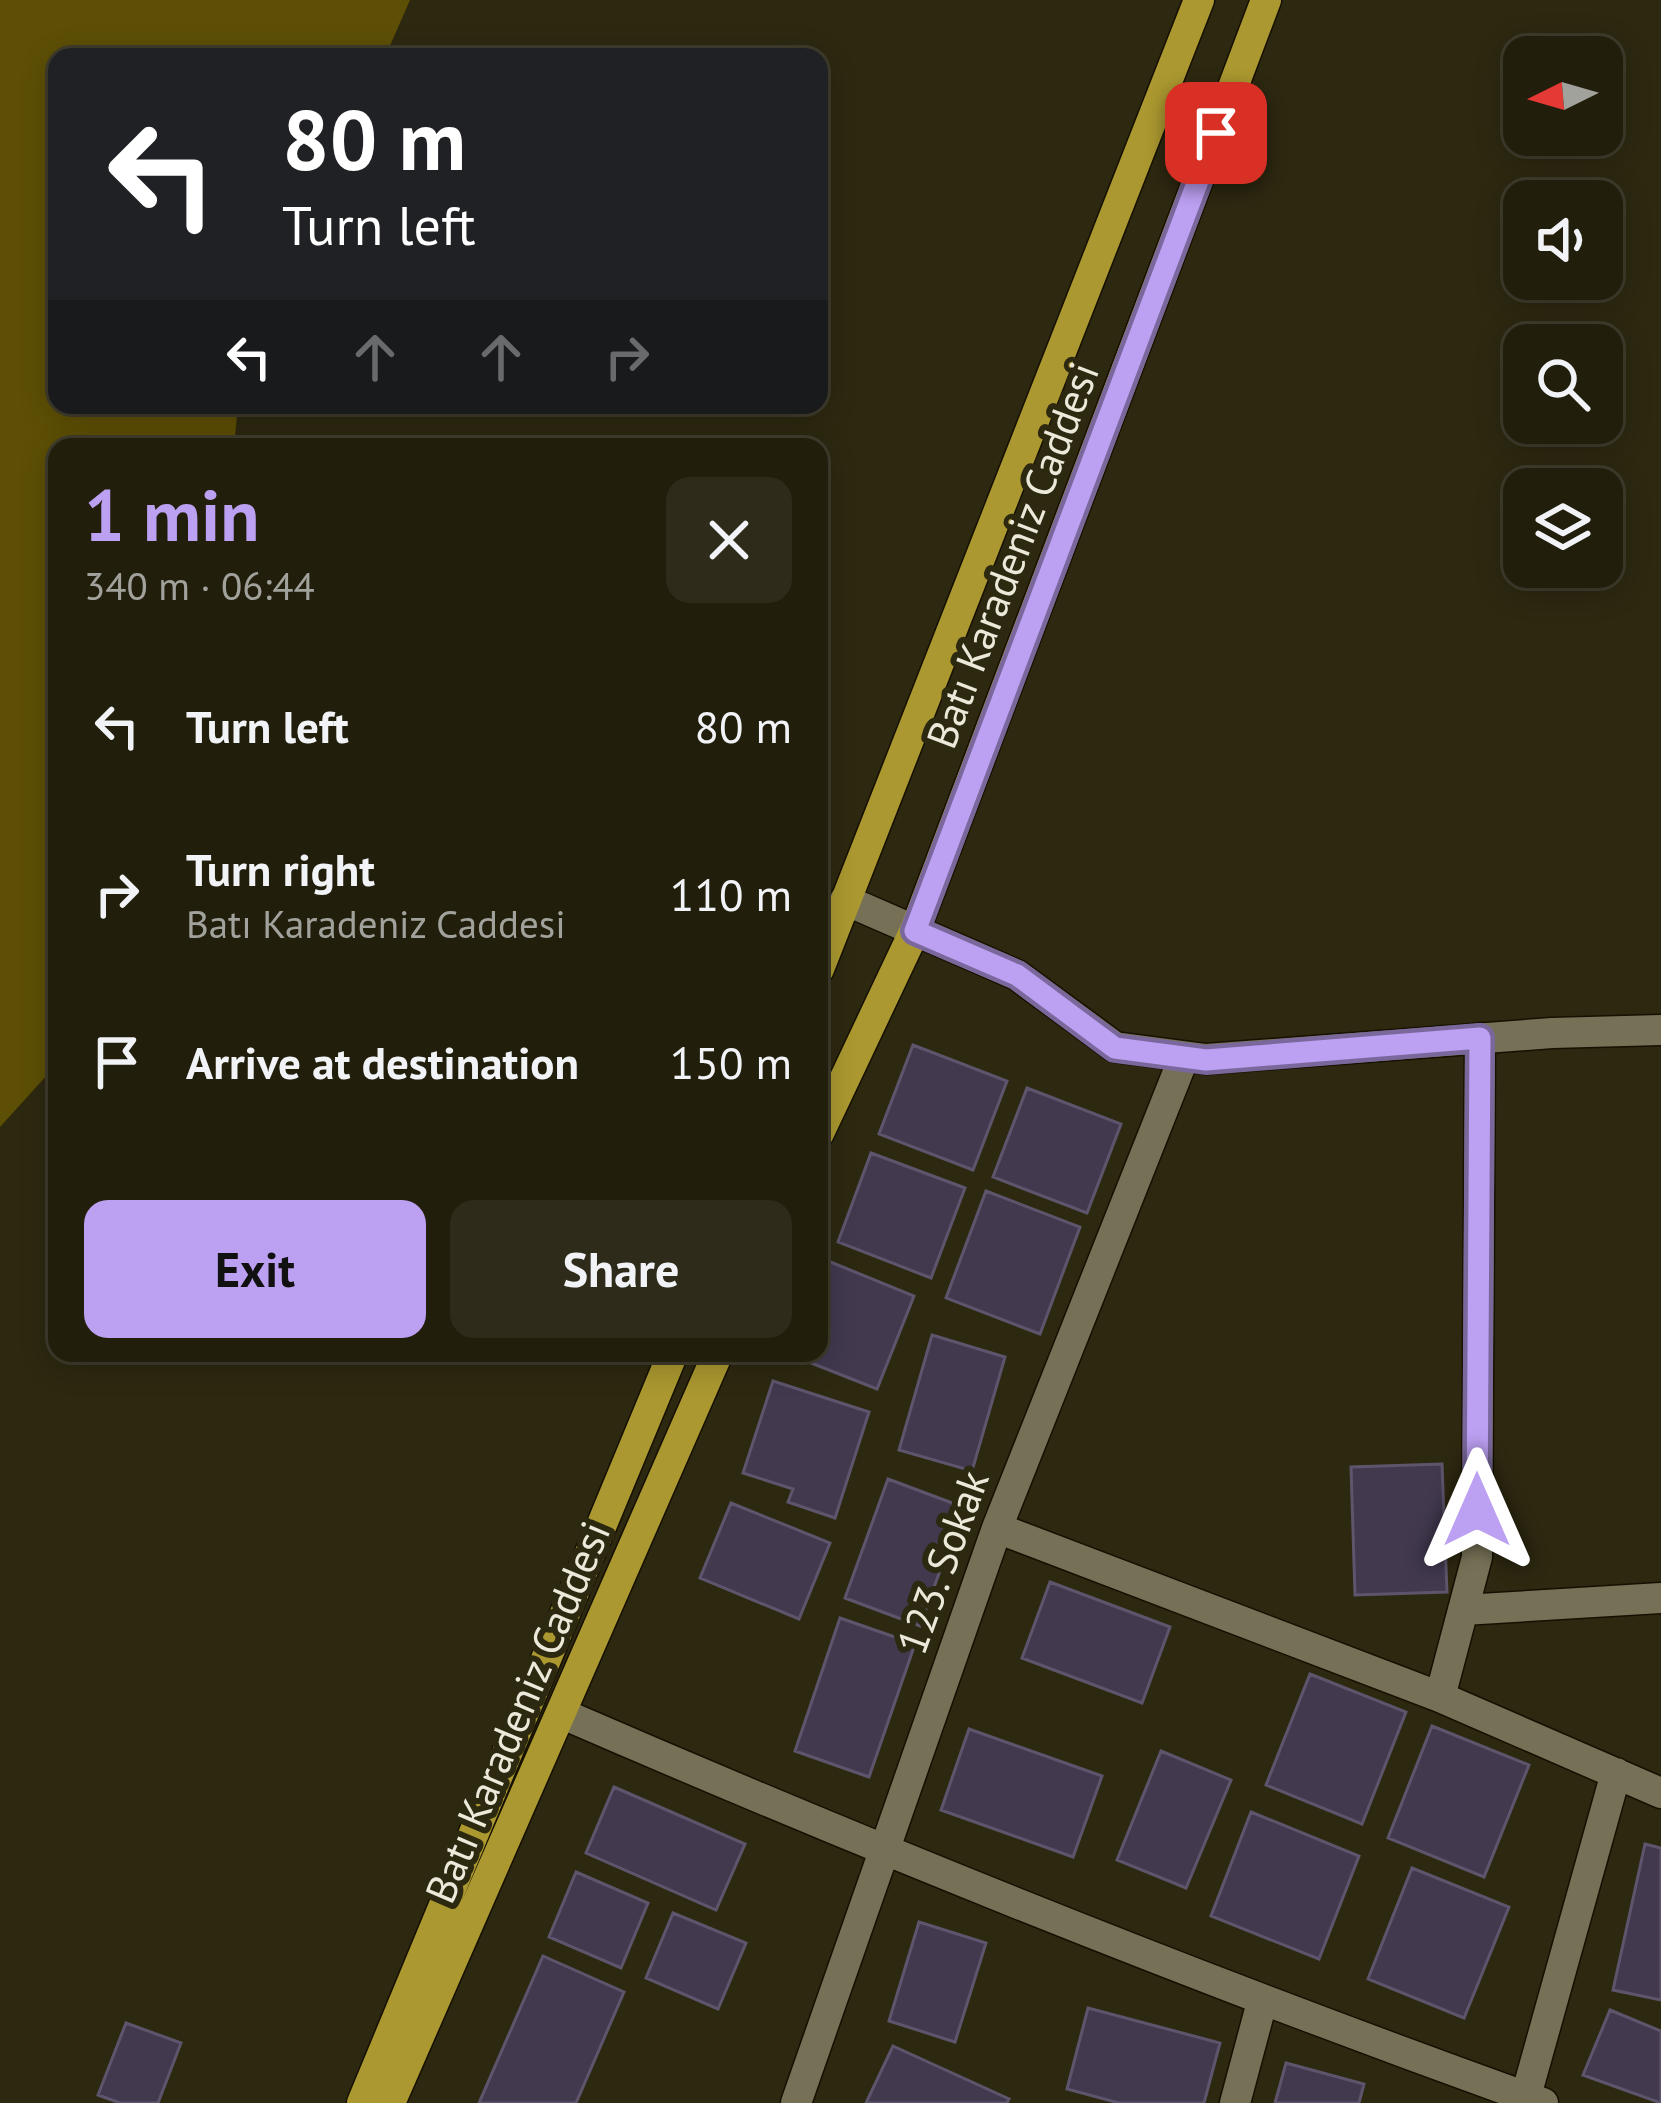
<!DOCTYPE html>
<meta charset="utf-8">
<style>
body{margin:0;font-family:"PT Sans",sans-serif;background:#2e2b1a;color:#f1f3f6;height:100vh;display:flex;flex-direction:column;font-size:45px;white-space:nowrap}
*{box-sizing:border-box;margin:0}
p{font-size:39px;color:#a2a29d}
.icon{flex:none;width:66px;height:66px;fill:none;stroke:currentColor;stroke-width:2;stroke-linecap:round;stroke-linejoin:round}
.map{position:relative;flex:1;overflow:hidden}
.panel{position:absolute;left:48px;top:438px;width:780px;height:924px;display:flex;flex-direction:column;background:#221e0c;border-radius:24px;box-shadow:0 6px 30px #0003,0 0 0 3px #3f3c2d}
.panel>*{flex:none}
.banner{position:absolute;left:48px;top:48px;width:780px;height:366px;border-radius:24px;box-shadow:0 6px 30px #0003,0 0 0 3px #3f3c2d;background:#202124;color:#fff;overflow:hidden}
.needle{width:78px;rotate:265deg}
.controls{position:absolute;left:1503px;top:36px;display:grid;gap:24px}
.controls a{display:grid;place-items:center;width:120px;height:120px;border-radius:24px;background:#221e0c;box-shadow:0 6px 30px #0003,0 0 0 3px #3f3c2d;font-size:60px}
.pin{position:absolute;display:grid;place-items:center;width:102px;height:102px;color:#fff;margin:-51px;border-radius:24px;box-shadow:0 6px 18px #0006}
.me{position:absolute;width:132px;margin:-66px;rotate:0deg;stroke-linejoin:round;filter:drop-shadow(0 0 9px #0008)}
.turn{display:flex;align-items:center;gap:42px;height:252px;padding:0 36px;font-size:54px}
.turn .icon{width:156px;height:156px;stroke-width:2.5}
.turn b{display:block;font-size:84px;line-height:102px}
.lanes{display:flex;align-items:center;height:114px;padding:0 36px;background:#0003;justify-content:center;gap:60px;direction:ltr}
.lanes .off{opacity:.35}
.round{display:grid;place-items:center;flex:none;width:126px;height:126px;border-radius:24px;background:#2e2b1a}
.head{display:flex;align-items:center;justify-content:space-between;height:204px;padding:0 36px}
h1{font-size:72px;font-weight:700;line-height:90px;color:#bca0f2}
.action{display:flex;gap:24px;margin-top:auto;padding:24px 36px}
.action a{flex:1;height:138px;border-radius:24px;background:#bca0f2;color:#111;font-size:48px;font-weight:700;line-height:138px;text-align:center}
.action a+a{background:#2e2b1a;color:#f1f3f6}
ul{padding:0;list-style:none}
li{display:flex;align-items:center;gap:36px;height:168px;padding:0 36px}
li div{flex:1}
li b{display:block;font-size:45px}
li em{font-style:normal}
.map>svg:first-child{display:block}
.water{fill:#5d4f05}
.building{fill:#42394f;stroke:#5e556d;stroke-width:3}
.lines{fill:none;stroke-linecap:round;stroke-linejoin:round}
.minor-casing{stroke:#161000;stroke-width:33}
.tertiary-casing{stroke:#161000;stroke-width:33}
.primary-casing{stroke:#161000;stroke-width:33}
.minor{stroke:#767156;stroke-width:30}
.tertiary{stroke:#767156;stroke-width:30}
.primary{stroke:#ab9830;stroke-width:30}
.route-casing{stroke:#7a689d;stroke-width:30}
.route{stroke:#bca0f2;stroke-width:21}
.labels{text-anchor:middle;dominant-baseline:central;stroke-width:12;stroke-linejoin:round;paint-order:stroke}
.street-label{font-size:42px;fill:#ece9da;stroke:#2d2810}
</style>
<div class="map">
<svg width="1661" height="2103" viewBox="0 0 1661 2103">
<rect width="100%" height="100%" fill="#2d2810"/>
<path class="water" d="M0 0H410L385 57H57V405H238L234 447H57V1032L48 1074 0 1127Z"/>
<path class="building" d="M913 1045 1007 1081 973 1170 879 1134Z
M1027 1088 1121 1124 1087 1213 993 1177Z
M871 1153 965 1188 931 1278 838 1242Z
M986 1191 1080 1227 1040 1334 946 1298Z
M828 1261 914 1296 877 1389 791 1355 819 1353V1285Z
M932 1335 1005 1357 972 1471 899 1450Z
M773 1381 869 1412 835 1518 788 1502 793 1489 743 1473Z
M1442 1464 1447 1592 1355 1595 1351 1467Z
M888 1479 963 1507 920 1626 845 1598Z
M731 1503 830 1543 799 1619 700 1578Z
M1050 1582 1170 1627 1142 1703 1022 1658Z
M840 1618 915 1644 869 1777 795 1751Z
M1310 1674 1406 1712 1362 1824 1266 1785Z
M1432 1726 1529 1765 1484 1877 1388 1838Z
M969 1729 1102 1776 1073 1857 941 1810Z
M1161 1751 1231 1780 1186 1888 1117 1860Z
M614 1787 745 1844 716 1910 586 1853Z
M1251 1812 1359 1856 1319 1959 1211 1916Z
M1645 1844 1661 1848V2000L1613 1990Z
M1412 1868 1509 1907 1464 2018 1368 1979Z
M576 1872 648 1903 621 1968 549 1937Z
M673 1913 746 1943 718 2009 646 1978Z
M919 1922 986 1943 955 2042 889 2021Z
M543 1956 624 1992 576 2103H479Z
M1088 2008 1220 2043 1204 2103H1119L1067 2089Z
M1610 2010 1661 2031V2103L1583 2075Z
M126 2023 181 2043 158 2103H120L98 2095Z
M893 2046 1009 2099 1007 2103H866Z
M1286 2063 1364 2084 1359 2103H1275Z"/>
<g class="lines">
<g class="minor-casing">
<path id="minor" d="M997 1528 1440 1697 1661 1793
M1463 1610 1661 1598
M1440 1697 1477 1557 1480 1038
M563 1714C886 1854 1211 1984 1543 2103
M796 2103 997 1528 1184 1057
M1235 2103 1262 2002
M1524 2103 1616 1773"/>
</g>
<g class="tertiary-casing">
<path id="tertiary" d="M845 900 1017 975 1115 1047 1206 1059 1552 1033 1661 1030"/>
</g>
<g class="primary-casing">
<path id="primary" d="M819 969 1199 0
M819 1133 915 930 1266 0
M362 2103 673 1353
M390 2103 718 1353"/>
</g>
<use href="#minor" class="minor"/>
<use href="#tertiary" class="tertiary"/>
<use href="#primary" class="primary"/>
</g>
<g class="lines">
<g class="route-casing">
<path id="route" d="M1216 133 915 931 1017 975 1115 1048 1206 1060 1480 1038 1477 1510"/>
</g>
<use href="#route" class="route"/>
</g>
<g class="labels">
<g class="street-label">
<text transform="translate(1012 555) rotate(-69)">Batı Karadeniz Caddesi</text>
<text transform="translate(942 1562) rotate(-70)">123. Sokak</text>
<text transform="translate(517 1712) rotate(-67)">Batı Karadeniz Caddesi</text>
</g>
</g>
</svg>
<div class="controls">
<a><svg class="needle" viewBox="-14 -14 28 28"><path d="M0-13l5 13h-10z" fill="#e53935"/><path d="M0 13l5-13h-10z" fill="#a2a29d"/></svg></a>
<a><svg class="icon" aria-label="sound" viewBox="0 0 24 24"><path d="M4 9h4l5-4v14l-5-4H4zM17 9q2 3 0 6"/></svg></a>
<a><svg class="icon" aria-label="search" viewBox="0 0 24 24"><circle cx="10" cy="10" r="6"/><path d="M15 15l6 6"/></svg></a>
<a><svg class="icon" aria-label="layers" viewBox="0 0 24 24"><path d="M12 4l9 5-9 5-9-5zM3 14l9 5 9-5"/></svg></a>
</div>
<div class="pin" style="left:1216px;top:133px;background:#d93025"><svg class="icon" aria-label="arrive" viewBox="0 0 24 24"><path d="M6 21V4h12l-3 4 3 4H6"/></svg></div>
<svg class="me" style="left:1477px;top:1510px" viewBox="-20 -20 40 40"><path d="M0-17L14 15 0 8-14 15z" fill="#bca0f2" stroke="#fff" stroke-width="4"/></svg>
<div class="banner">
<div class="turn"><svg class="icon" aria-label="left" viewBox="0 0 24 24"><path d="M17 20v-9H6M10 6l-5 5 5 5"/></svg><div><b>80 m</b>Turn left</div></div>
<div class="lanes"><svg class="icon" aria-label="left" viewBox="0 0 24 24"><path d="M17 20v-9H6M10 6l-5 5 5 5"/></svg><svg class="icon off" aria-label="ahead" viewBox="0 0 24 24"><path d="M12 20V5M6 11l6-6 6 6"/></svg><svg class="icon off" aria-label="ahead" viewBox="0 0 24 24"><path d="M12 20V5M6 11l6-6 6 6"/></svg><svg class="icon off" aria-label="right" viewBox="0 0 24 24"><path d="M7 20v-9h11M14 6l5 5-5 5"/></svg></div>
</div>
<section class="panel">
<div class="head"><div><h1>1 min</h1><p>340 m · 06:44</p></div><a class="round"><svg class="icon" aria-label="close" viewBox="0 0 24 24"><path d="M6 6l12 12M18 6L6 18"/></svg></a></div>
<ul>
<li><svg class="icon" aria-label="left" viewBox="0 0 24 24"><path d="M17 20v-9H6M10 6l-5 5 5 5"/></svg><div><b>Turn left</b></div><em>80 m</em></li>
<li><svg class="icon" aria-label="right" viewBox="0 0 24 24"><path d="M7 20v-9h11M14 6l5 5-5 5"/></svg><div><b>Turn right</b><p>Batı Karadeniz Caddesi</p></div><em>110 m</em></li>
<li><svg class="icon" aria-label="arrive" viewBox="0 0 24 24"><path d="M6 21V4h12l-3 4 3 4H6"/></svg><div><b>Arrive at destination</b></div><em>150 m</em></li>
</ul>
<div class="action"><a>Exit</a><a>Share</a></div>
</section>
</div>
